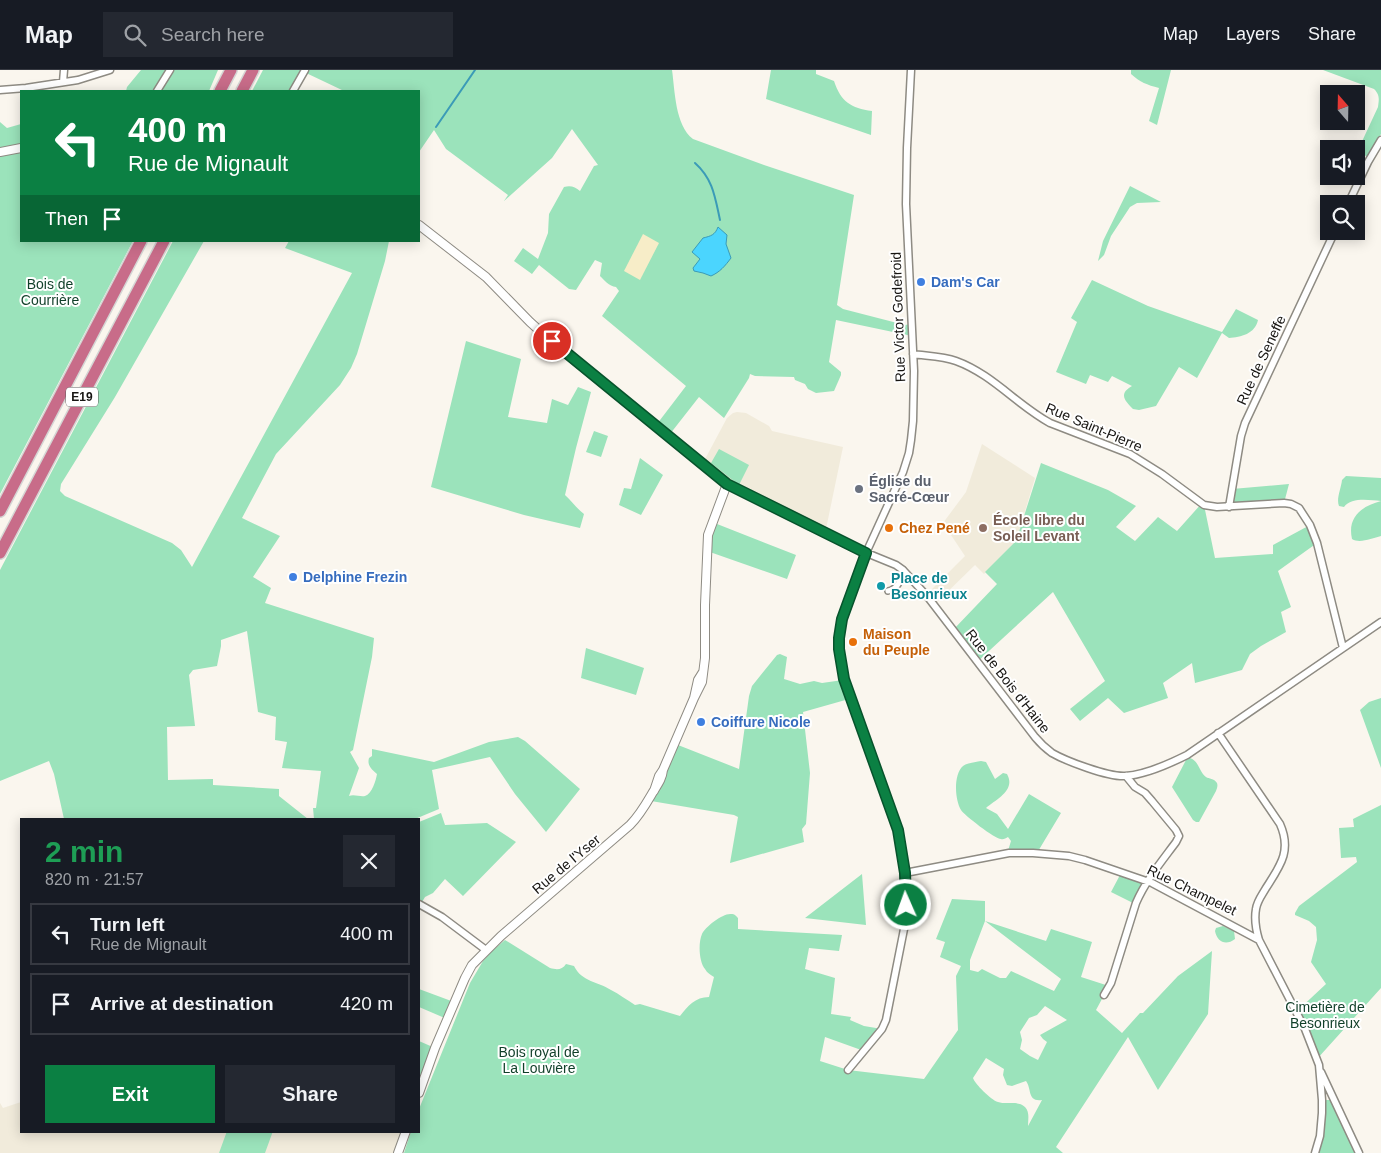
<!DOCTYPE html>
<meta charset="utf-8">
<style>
body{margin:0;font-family:Arial,sans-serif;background:#242831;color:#f1f3f6;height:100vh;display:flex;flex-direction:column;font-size:19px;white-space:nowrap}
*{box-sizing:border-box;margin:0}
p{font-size:16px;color:#9ea1a6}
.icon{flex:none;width:28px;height:28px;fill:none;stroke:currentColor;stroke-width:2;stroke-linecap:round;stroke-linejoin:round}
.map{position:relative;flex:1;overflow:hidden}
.side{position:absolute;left:20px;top:748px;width:400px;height:315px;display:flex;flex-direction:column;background:#171b24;border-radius:0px;box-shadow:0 2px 12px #0003}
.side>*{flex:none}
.top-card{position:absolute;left:20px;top:20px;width:400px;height:152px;border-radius:0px;box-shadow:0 2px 12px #0003;background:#0b8043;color:#fff;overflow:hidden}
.needle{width:32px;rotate:340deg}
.fabs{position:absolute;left:1320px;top:15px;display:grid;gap:10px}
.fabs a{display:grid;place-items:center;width:45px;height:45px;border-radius:0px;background:#171b24;box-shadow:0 2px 12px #0003;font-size:25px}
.pin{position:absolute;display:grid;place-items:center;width:42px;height:42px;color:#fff;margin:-21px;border:2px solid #fff;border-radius:50%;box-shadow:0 1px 5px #0007}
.me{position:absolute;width:55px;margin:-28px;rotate:358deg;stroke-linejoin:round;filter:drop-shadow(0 0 4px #0008)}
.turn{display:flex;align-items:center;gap:18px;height:105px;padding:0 25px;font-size:22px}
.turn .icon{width:65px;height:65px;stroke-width:2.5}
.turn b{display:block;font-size:35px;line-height:42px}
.then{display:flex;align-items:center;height:48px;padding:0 25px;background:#0003;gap:10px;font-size:19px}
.round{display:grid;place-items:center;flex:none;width:52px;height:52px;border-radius:0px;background:#242831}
.overview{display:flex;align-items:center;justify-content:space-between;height:85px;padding:0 25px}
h1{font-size:30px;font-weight:700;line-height:38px;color:#1e9e55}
.button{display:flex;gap:10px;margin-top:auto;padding:10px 25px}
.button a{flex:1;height:58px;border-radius:0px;background:#0b8043;color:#fff;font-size:20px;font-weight:700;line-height:58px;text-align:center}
.button a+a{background:#242831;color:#f1f3f6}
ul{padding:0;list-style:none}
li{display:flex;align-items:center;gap:15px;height:62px;margin:0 10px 8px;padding:0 15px;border:2px solid #363941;border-radius:0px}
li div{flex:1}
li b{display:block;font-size:19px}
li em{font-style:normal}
header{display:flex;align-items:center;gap:30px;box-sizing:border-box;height:70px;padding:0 25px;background:#171b24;border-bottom:1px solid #363941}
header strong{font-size:24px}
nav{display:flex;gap:28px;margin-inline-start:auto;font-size:18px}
.search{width:350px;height:45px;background:#242831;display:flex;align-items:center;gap:12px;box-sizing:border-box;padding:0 18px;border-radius:0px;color:#9ea1a6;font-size:19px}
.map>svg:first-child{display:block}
.built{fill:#f1ebdb}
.green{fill:#9be3bb;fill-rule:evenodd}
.sand{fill:#f7edc8}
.water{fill:#4bd5fe;stroke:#3b9bb7}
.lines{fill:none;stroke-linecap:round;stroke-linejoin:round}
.stream{stroke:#3b9bb7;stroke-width:2}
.pedestrian-casing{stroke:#8e8b83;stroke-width:8}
.minor-casing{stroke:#8e8b83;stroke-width:9}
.tertiary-casing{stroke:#8e8b83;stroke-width:10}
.motorway-casing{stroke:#d5d5d4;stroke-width:14}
.pedestrian{stroke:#fff;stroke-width:5}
.minor{stroke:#fff;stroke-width:6}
.tertiary{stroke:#fff;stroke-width:8}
.motorway{stroke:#c86c89;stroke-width:11}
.route-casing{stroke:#07532c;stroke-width:12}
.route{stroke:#0b8043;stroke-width:9}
.shop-dot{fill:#3f7fe0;stroke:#fff;stroke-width:2}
.worship-dot{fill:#6b7280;stroke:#fff;stroke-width:2}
.food-dot{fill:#e8710a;stroke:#fff;stroke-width:2}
.education-dot{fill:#8d6e63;stroke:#fff;stroke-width:2}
.culture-dot{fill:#0f9aa8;stroke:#fff;stroke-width:2}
.labels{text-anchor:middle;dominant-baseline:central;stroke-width:4;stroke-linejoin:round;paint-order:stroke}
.shield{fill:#fff;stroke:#5d5b59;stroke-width:1}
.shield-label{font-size:12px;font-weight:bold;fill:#171512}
.shop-label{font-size:14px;font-weight:bold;fill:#366cbe;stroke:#fff;text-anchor:start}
.park-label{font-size:14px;fill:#103f29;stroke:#fff}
.street-label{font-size:14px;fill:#171512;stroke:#fff}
.worship-label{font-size:14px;font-weight:bold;fill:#5b616d;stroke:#fff;text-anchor:start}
.education-label{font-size:14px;font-weight:bold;fill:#785e54;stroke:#fff;text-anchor:start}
.food-label{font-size:14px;font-weight:bold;fill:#c56008;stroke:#fff;text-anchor:start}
.culture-label{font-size:14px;font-weight:bold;fill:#0d838f;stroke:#fff;text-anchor:start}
</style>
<header>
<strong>Map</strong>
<div class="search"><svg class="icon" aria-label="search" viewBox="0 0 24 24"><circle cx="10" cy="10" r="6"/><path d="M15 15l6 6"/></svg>Search here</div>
<nav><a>Map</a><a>Layers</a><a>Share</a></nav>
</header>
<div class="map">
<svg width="1381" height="1083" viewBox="0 0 1381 1083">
<rect width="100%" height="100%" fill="#faf6ee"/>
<path class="built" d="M737 342 746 343 769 356 772 361 843 377 826 459 784 440 741 418 728 411 704 391 727 348 733 343Z
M982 374 1035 408 1016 471 984 504 975 495 934 535 926 525 965 486 943 453 966 422Z
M21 1032V1061H403L395 1083H0V1033L3 1038Z"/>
<path class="green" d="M141 0H218L209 21H126L127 17Z
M263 0H672C675 21 675 55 693 69L764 95 854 125 837 235 843 239 905 255 911 254 912 266 836 250 829 292 841 302V305L834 321 816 323 808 319 805 314 795 310 794 307 755 306 750 304 749 308 724 348 699 327 670 364 657 354 686 316 602 246 619 221 616 217C609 216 604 210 600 206L602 193 595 190 576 220 569 219 539 195 532 204 514 191 523 178 538 189 548 163 549 144 564 117C571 115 575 117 580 121L594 96 598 95 572 59 552 88 504 131 508 125 446 79 434 60 419 82V21H344L304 2 293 21H252Z
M771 0H816V4L834 11C841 32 851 38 872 41L871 65 766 29Z
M1131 0H1171L1157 55 1149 51 1159 18C1147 15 1140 12 1131 4Z
M1323 0H1381V64L1368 87 1360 83 1358 80 1378 37C1379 29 1380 25 1374 19Z
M0 52 7 58 21 54V78L0 82Z
M21 80V171H133L0 424V84Z
M1130 116 1161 132 1137 133 1130 137 1111 166 1104 185 1098 191 1103 171Z
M173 171H204L115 327 66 406 61 414 60 421 65 426 172 473 181 480 192 497 352 203 285 178 289 171H389L385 191 357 284 351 298 340 315 276 384 242 448 280 466 253 507 271 518 265 533 374 568 372 587 353 680 350 682 359 698 349 726C354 724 360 727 365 726 372 724 376 710 377 704 371 699 367 695 369 688L372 686V679L434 692 489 672 518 667 525 671 580 719 546 762 515 724 490 687 432 700 439 739 415 749H314L313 738H316L321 701 282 698 287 672 275 670 276 647 258 642 247 561 221 570V576L217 596 193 600 189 605 195 656 167 657 168 710 213 709V715L279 719V726L308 749H64L54 704 49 691 0 711V500Z
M1092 210 1148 236 1222 262 1236 239 1258 250C1255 264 1241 267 1229 268L1222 263 1197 308 1179 297 1156 336 1139 340 1133 339C1125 331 1118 324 1132 316L1112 306 1108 312 1090 305 1086 314 1056 302 1077 252 1071 248Z
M466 271 521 289 508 347 547 353 552 329 568 335 578 317 591 322 576 378 565 425C572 431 576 438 584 444L580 458 524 445 431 417Z
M594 361 608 366 601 387 586 382Z
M719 379 749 395 739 415 711 393Z
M640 388 663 405 641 445 619 435 624 418 631 419Z
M1041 393 1108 420 1136 436 1116 457 1135 471 1158 447 1177 461 1202 433 1204 435 1215 488 1273 484V475L1310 455 1317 473 1278 501 1291 537 1281 542 1286 562 1261 576 1250 584 1242 600 1195 613 1192 593 1163 613 1168 628 1124 643 1108 628 1080 651 1070 639 1105 611 1053 522 977 592 953 560 997 514 985 502 1016 471Z
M1346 406 1381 408V466C1372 468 1360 474 1352 469 1347 447 1362 436 1381 431 1369 430 1351 427 1344 437L1339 436C1336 429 1341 419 1342 410Z
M1289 414 1284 433 1229 437 1232 419Z
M712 452 796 485 787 509 707 481Z
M586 578 644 598 636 625 581 608Z
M780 584 787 587 784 609 800 614 814 611 822 613 843 610 849 629 803 642 810 703 806 754 802 759 804 772 730 793 738 747 734 745 651 731 678 675 739 699 749 626 752 616 777 585Z
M1381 628V698L1360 640 1369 632Z
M1190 688C1199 691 1199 702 1206 707 1209 709 1214 708 1217 713 1218 716 1217 718 1216 721L1199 752H1196L1193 750 1172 717 1186 690Z
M981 691 986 692 995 709 1003 703 1007 704C1016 720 997 729 986 738L997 744 1008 759 1029 724 1061 743 1037 783 1007 784 1011 771 1008 767C1006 768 1003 770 1001 769 995 769 964 745 961 740 955 730 953 705 963 696 967 693 976 692 981 691Z
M1381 735V918L1317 989 1296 942 1326 914 1311 892 1317 870 1316 857 1309 851 1295 845V843L1299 836 1357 792 1356 787 1341 788 1339 758 1354 757 1353 749Z
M441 743 445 755 487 753 516 772 463 826 445 809 433 823 425 827 422 832 419 831V752Z
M862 804 866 855 805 848Z
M1120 805 1143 812 1133 833 1111 822Z
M952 829 985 831V851L1046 871 1051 859 1092 872 1081 907 1109 916 1096 940 1122 963 1140 943H1143L1178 906 1212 881 1208 944 1158 1020 1128 967 1056 1077 1063 1083H404L411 1061H419V1039L470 913 483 891 492 881 505 870 550 898C557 900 562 900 566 894L574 896C582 912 597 911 611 920 619 924 627 930 635 935L640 934 680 946C688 936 695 927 709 927L714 907C711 905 707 903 705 899 699 892 698 873 702 864 705 857 723 843 731 844 735 844 735 845 738 848V859L842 865 839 881 809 878 805 899 835 908 831 944 851 947 850 950 864 956 882 959 864 981 825 967 820 991 848 1000 924 1009 958 960 956 906 961 896 940 887 945 872 936 869ZM985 851 1061 909 1054 921 1011 901 1006 908H1000L982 899 978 902 970 900V890ZM1045 936 1067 950 1040 965 1043 969 1047 972 1038 990 1030 986 1020 979 1022 970 1020 962 1029 948 1037 945ZM986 988 1004 999 1003 1005 1007 1015 1012 1016 1026 1011C1032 1019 1027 1032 1042 1030L1028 1056C1028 1050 1030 1042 1025 1037 1018 1030 1007 1035 998 1032 991 1030 975 1014 973 1008Z
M1223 856 1234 861 1235 869C1226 876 1217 872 1215 861L1216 858Z
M419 919 454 932 447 949 419 937Z
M419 971 435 978 419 1018Z
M1322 1030H1334L1359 1083H1314L1320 1066Z
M227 1061H273L265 1083H219Z"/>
<path class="sand" d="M643 164 659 173 640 210 624 201Z"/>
<path class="water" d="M718 157 727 165 726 174 731 188C725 196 720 202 711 206L703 203 694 201 693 198 700 189 692 182 703 168C711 166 715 165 718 157Z"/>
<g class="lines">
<path class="stream" d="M436 57 475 0
M695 93C713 109 715 127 720 150"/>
<g class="pedestrian-casing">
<path id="pedestrian" d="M888 521C899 518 900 511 903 500"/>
</g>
<g class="minor-casing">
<path id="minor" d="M63 12 64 0
M0 20 26 18 78 10 110 0
M157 21 170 0
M293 21 305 0
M1348 134 1368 92 1381 70
M913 284C927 286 943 286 956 291 992 304 1017 335 1050 353L1130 384 1162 404 1204 435 1217 437 1284 433 1291 434 1299 438 1310 455 1317 473 1343 578
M727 414 852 477 896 495 903 500 927 526 1035 667C1040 673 1045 678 1052 683 1066 691 1108 707 1125 706 1144 705 1169 694 1187 685L1381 552
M1229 437 1241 366 1245 353 1335 161
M1218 663 1280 754C1292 781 1280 796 1266 818 1262 825 1257 831 1256 839 1254 850 1256 860 1259 870L1305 959 1319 995 1322 1030V1043L1320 1066 1315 1083
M905 803 1009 783H1033L1069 786 1085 790 1152 813 1259 870
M419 834 442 847 486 880
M1104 925 1111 913 1136 833C1146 810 1162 791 1176 772L1179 766 1176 760 1152 731 1145 723 1135 717 1126 706
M848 1000 882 959 886 950 905 854 906 835 905 803 900 772 895 750 844 609 839 579V567L843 549 866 483 903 402 909 383 911 370 913 351 914 301 906 134 907 78 911 0
M1321 1002 1359 1083"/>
</g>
<g class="tertiary-casing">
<path id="tertiary" d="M0 82 21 78
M419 155 486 207 530 252 551 271 727 414 708 465 705 535V588L702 612 694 628 698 610 703 602
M663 700 694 628
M419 1023 435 978 465 908 472 895 501 866 630 755C640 745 646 734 653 722 658 714 662 709 663 700L659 706 654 721
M398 1083 406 1061"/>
</g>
<g class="motorway-casing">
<path id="motorway" d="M220 21 231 0
M242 21 253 0
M0 441 141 171
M0 483 164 171"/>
</g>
<use href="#pedestrian" class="pedestrian"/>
<use href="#minor" class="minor"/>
<use href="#tertiary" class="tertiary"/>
<use href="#motorway" class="motorway"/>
</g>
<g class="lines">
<g class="route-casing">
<path id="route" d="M552 271 727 414 866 483 842 549 839 568V579L844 609 898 760 905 803 906 835"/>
</g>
<use href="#route" class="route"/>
</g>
<g class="shop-dot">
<circle cx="921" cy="212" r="5"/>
<circle cx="293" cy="507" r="5"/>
<circle cx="701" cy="652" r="5"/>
</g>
<circle class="worship-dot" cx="859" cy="419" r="5"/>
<g class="food-dot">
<circle cx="889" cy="458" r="5"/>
<circle cx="853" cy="572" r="5"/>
</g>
<circle class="education-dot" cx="983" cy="458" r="5"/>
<circle class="culture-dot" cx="881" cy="516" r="5"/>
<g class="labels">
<rect class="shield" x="66" y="317.5" width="32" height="19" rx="4"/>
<g class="shield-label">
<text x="82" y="327">E19</text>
</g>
<g class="shop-label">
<text x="931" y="212">Dam's Car</text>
<text x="303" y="507">Delphine Frezin</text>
<text x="711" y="652">Coiffure Nicole</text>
</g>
<g class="park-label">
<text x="50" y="214">Bois de<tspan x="50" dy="16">Courrière</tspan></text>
<text x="1325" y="937">Cimetière de<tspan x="1325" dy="16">Besonrieux</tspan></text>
<text x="539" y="982">Bois royal de<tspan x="539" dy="16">La Louvière</tspan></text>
</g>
<g class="street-label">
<text transform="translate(898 247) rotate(-92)">Rue Victor Godefroid</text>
<text transform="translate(1261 290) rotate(-65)">Rue de Seneffe</text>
<text transform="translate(1094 357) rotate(23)">Rue Saint-Pierre</text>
<text transform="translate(1008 611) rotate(52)">Rue de Bois d'Haine</text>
<text transform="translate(566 794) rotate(-40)">Rue de l'Yser</text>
<text transform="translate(1192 820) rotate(26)">Rue Champelet</text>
</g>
<g class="worship-label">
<text x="869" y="411">Église du<tspan x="869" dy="16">Sacré-Cœur</tspan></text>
</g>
<g class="education-label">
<text x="993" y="450">École libre du<tspan x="993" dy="16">Soleil Levant</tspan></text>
</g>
<g class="food-label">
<text x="899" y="458">Chez Pené</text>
<text x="863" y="564">Maison<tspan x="863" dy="16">du Peuple</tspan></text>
</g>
<g class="culture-label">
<text x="891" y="508">Place de<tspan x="891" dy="16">Besonrieux</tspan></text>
</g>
</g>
</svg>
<div class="fabs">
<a><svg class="needle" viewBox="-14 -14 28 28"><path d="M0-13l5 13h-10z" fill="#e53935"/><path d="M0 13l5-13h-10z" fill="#9ea1a6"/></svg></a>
<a><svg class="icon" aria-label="sound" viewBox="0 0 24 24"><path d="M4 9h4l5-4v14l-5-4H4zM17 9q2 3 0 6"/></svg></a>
<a><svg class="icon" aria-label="search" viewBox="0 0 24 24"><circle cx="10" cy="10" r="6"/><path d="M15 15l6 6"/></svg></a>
</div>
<div class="pin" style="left:552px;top:271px;background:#d93025"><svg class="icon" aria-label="arrive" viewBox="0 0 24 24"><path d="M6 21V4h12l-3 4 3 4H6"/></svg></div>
<svg class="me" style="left:906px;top:835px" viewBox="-20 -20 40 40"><circle r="17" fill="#0b8043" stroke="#fff" stroke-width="3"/><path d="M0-11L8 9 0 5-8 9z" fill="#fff"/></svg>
<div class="top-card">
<div class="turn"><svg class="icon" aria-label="left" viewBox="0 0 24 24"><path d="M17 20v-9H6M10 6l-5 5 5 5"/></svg><div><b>400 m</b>Rue de Mignault</div></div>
<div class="then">Then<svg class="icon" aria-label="arrive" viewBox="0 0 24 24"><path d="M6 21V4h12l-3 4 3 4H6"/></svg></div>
</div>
<section class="side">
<div class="overview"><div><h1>2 min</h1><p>820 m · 21:57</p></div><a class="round"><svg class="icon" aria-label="close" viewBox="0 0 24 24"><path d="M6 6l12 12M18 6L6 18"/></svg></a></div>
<ul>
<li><svg class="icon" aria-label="left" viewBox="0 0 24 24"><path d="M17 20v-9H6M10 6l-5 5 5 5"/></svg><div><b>Turn left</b><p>Rue de Mignault</p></div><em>400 m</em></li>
<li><svg class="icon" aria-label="arrive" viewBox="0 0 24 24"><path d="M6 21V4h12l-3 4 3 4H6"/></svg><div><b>Arrive at destination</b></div><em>420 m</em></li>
</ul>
<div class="button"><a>Exit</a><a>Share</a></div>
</section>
</div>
